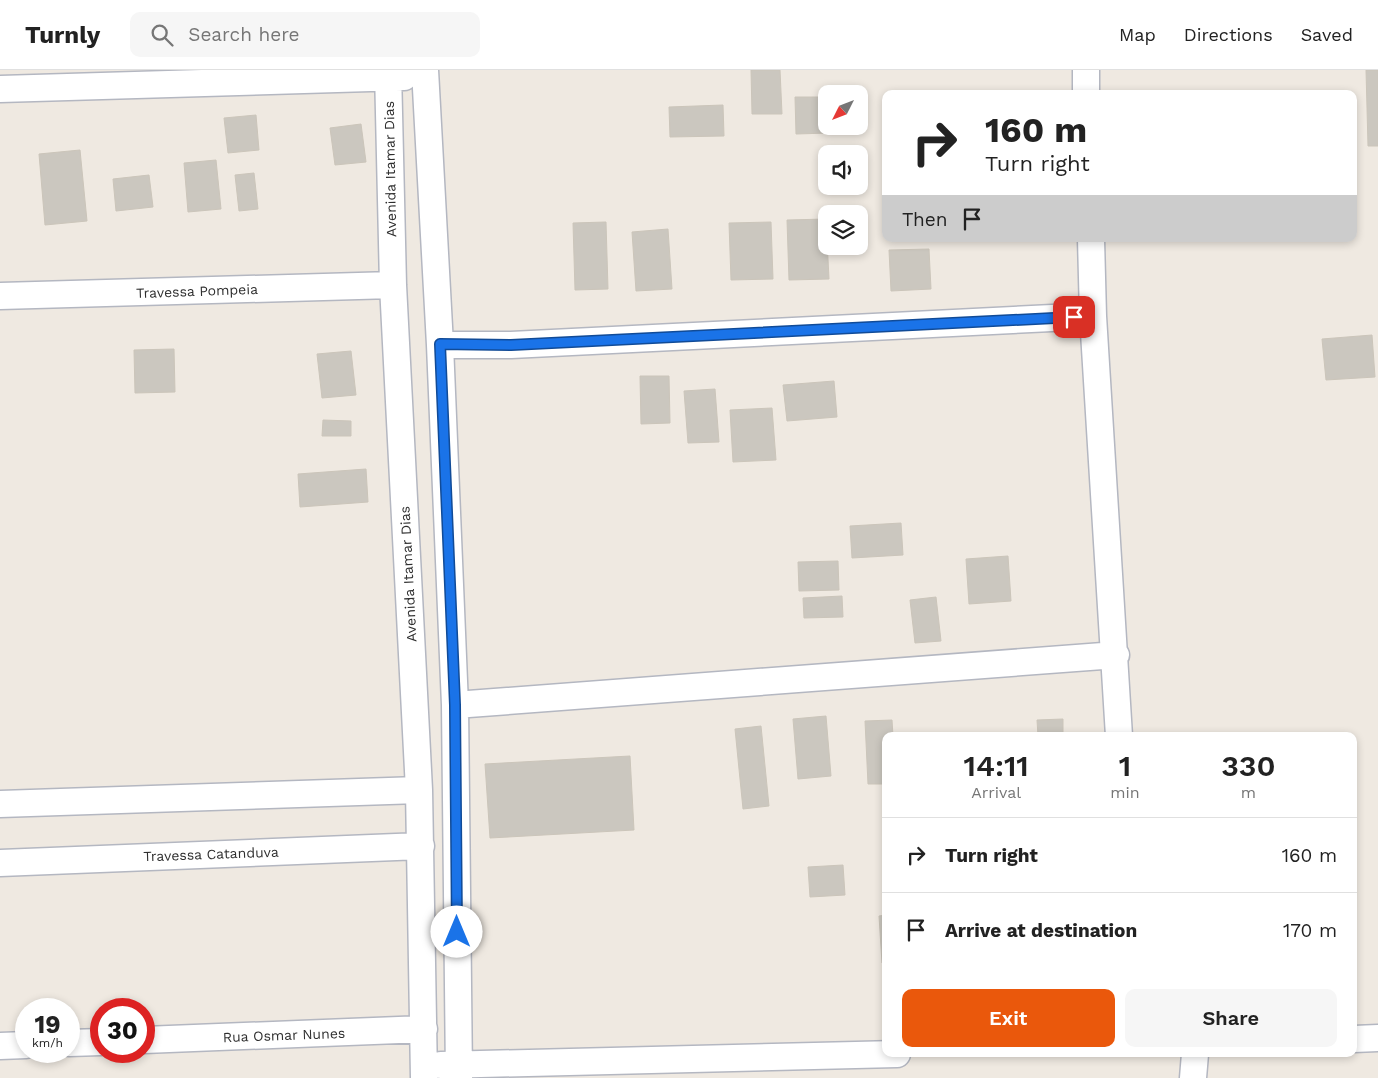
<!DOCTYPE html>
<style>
body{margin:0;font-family:"Work Sans",sans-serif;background:#f6f6f6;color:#222;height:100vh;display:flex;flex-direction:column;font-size:19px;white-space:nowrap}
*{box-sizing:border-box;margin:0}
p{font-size:16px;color:#767676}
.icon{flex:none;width:28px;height:28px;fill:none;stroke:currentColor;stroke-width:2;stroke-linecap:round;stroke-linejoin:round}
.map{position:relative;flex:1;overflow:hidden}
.panel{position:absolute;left:882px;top:662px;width:475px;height:325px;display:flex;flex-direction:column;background:#fff;border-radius:10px;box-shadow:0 2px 8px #0003}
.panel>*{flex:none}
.guide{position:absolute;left:882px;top:20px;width:475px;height:152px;border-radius:10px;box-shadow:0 2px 8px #0003;background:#fff;color:#222;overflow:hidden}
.needle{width:32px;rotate:228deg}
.fabs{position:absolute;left:818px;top:15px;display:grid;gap:10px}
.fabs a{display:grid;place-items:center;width:50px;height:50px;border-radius:10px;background:#fff;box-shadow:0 2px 8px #0003;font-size:25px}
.speed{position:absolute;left:15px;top:928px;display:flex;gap:10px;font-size:25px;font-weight:700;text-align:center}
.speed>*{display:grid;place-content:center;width:65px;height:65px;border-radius:50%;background:#fff;box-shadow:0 2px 8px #0003;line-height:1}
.speed small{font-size:12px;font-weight:400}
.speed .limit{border:8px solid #d22;background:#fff;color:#111}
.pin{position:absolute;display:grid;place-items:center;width:42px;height:42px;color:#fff;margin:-21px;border-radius:10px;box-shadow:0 2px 8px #0006}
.me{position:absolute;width:55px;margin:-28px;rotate:0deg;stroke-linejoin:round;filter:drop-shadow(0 0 4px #0008)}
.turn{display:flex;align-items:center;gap:18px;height:105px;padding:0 20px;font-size:22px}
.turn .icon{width:65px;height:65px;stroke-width:2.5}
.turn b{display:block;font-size:35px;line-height:42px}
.then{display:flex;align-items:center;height:48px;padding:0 20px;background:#0003;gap:10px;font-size:19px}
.eta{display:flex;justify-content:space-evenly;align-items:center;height:85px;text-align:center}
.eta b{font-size:30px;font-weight:600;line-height:35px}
.primary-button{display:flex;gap:10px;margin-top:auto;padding:10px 20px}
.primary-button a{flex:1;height:58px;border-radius:10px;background:#ea580c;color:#fff;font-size:20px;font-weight:600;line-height:58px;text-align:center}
.primary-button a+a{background:#f6f6f6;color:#222}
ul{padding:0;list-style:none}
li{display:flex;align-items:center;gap:15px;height:75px;padding:0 20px;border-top:1px solid #e0e0e0}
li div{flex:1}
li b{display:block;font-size:19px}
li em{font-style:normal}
header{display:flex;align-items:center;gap:30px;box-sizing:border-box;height:70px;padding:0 25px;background:#fff;border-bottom:1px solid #e0e0e0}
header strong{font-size:24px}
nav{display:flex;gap:28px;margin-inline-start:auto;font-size:18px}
.search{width:350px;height:45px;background:#f6f6f6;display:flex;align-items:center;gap:12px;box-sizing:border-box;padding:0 18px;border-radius:10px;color:#767676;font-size:19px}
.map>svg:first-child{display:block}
.building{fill:#cbc7bf;stroke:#cbc5ba}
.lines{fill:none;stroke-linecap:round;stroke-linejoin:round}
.minor-casing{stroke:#b4b7c1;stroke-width:29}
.minor{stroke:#fff;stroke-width:26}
.route-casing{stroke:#114b97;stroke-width:12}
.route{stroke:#1a73e8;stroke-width:9}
.labels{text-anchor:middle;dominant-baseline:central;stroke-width:5;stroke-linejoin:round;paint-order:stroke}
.street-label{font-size:14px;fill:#2e2e2e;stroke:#fff}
</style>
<header>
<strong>Turnly</strong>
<div class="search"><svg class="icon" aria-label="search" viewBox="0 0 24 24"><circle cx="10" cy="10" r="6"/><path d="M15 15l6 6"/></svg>Search here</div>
<nav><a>Map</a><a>Directions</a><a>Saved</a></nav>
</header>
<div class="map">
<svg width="1378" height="1008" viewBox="0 0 1378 1008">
<rect width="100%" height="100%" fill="#efe9e1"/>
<path class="building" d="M751 0H780L782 44H752Z
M1366 0H1378V76H1368Z
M795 27H826V56H829V63L796 64Z
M723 35 724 66 670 67 669 37Z
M256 45 259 80 228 83 224 48Z
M361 54 366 92 335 95 330 58Z
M80 80 87 151 45 155 39 84Z
M216 90 221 139 188 142 184 93Z
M254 103 258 139 239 141 235 105Z
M149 105 153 137 116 141 113 109Z
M826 149 829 209 789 210 787 150Z
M606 152 608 219 575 220 573 153Z
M771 152 773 209 731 210 729 153Z
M668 159 672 219 636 221 632 162Z
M929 179 931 219 891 221 889 180Z
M1372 265 1375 307 1326 310 1322 269Z
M174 279 175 322 135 323 134 280Z
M351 281 356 325 322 328 317 284Z
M640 306H669L670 353 641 354Z
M834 311 837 347 787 351 783 315Z
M715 319 719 372 688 373 684 321Z
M772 338 776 390 733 392 730 340Z
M323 350 351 351V366H322Z
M366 399 368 432 300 437 298 404Z
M901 453 903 485 852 488 850 456Z
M1008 486 1011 531 969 534 966 489Z
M838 491 839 520 799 521 798 492Z
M842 526 843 547 804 548 803 528Z
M936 527 941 571 915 573 910 530Z
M826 646 831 706 798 709 793 649Z
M1063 649V666H1038L1037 650Z
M892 650 893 666H886V714H868L865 651Z
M761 656 769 736 743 739 735 659Z
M630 686 634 760 490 768 485 694Z
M843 795 845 825 810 827 808 797Z
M886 845V893H882L879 846Z"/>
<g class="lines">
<g class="minor-casing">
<path id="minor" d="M388 0 393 215 419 720 424 1008
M425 0 440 275 455 635 459 1008
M1086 0V24
M0 19 404 7
M1091 169 1093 246 1119 666
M0 226 393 215
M440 275H511L1093 246
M455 635 1116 585
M0 734 419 720
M0 793 421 776
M1354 969 1378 968
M144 970 424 959
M69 973 101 972
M0 976 26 975
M441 995 897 984
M1193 1008 1195 984"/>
</g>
<use href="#minor" class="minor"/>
</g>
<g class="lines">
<g class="route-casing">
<path id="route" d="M457 862 455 635 440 274 511 275 1074 247"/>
</g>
<use href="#route" class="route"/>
</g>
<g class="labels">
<g class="street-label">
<text transform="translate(390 99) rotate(-91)">Avenida Itamar Dias</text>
<text transform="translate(197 221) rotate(-2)">Travessa Pompeia</text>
<text transform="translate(408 504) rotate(-93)">Avenida Itamar Dias</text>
<text transform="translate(211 784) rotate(-2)">Travessa Catanduva</text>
<text transform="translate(284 965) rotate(-2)">Rua Osmar Nunes</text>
</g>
</g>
</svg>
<div class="fabs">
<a><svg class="needle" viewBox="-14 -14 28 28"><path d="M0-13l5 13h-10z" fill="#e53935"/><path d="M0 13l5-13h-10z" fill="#767676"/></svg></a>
<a><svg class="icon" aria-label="sound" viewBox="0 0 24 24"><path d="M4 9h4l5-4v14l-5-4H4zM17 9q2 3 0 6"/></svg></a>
<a><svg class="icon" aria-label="layers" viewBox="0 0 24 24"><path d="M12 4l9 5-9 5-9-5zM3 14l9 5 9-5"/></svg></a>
</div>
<div class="speed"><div>19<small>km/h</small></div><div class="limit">30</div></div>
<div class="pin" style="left:1074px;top:247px;background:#d93025"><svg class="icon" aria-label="arrive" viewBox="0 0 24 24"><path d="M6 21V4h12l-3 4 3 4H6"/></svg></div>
<svg class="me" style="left:457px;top:862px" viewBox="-20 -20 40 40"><circle r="19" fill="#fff"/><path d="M0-13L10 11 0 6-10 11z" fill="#1a73e8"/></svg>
<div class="guide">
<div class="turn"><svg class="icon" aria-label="right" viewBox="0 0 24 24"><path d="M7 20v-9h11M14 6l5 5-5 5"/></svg><div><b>160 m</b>Turn right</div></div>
<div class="then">Then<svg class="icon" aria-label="arrive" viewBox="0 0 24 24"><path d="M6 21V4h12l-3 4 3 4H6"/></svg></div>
</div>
<section class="panel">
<div class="eta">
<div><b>14:11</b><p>Arrival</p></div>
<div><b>1</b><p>min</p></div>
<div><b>330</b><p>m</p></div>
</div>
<ul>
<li><svg class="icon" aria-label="right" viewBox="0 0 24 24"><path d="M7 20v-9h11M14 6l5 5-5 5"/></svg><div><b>Turn right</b></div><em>160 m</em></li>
<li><svg class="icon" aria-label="arrive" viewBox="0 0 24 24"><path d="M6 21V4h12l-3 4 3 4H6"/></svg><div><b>Arrive at destination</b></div><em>170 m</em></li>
</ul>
<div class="primary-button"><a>Exit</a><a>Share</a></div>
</section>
</div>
